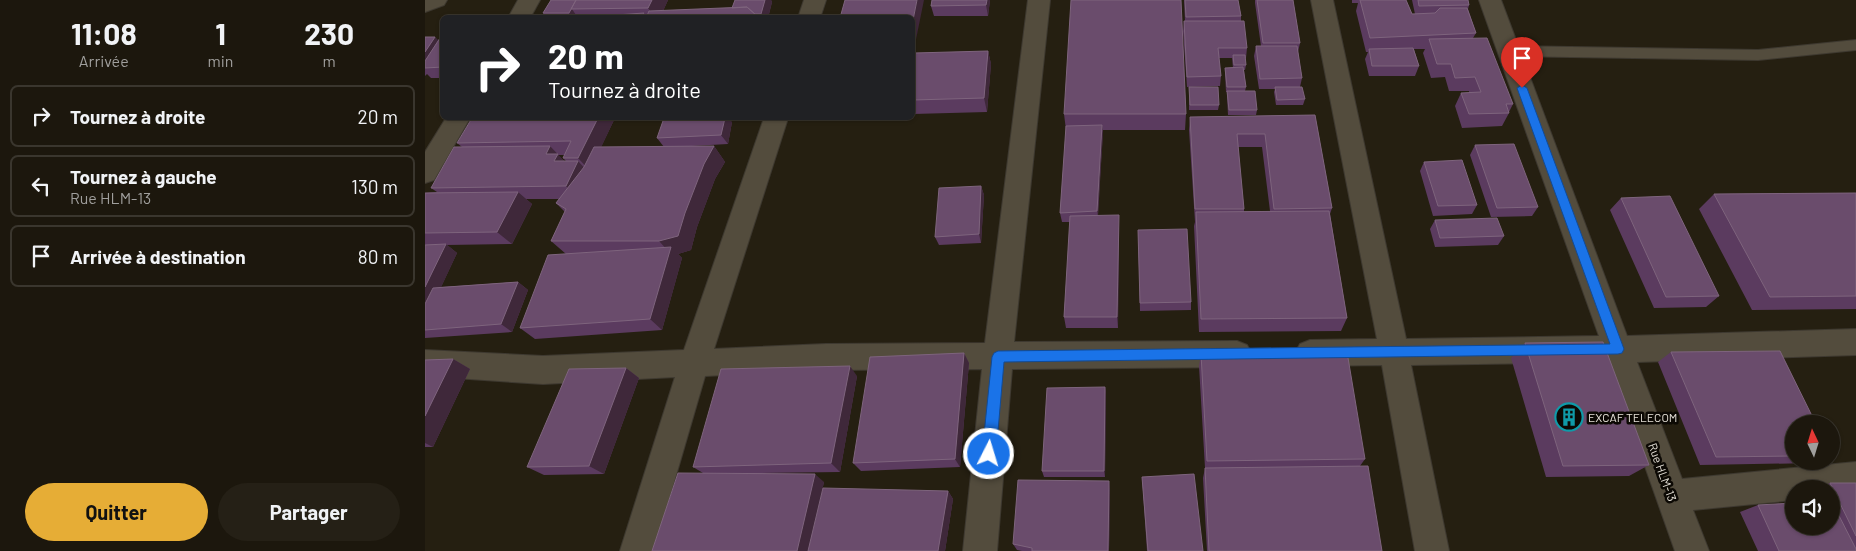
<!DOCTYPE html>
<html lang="fr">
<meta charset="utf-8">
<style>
body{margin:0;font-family:Barlow,sans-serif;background:#252016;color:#f1f3f6;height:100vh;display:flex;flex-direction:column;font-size:19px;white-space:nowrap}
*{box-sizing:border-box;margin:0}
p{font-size:16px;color:#a09f9d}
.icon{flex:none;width:28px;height:28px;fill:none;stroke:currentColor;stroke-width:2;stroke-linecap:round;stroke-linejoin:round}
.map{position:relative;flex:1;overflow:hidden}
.sheet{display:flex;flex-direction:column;background:#1c170d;width:425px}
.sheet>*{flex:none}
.top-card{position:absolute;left:15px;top:15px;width:475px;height:105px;border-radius:8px;box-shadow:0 1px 4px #0004,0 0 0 1px #3a362e;background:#202124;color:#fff;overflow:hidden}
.needle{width:32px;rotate:356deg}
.buttons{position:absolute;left:1360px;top:415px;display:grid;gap:10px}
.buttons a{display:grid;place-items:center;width:55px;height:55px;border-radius:50%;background:#1c170d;box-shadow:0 1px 4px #0004,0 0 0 1px #3a362e;font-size:25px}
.pin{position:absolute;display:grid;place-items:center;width:42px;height:42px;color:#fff;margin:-51px -21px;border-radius:50% 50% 50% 0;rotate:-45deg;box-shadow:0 0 5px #0007}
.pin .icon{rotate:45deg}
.me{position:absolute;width:55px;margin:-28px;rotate:5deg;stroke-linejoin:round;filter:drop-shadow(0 0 4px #0008)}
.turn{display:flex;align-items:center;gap:18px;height:105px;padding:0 25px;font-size:22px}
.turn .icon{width:65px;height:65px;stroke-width:2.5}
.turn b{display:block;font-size:35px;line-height:42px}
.eta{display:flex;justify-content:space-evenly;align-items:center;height:85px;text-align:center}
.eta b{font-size:30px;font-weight:700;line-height:35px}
.action{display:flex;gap:10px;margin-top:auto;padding:10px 25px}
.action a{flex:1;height:58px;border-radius:30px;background:#e6ad36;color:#111;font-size:20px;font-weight:700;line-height:58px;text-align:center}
.action a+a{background:#252016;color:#f1f3f6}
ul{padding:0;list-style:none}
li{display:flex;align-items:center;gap:15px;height:62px;margin:0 10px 8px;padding:0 15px;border:2px solid #3a362e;border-radius:8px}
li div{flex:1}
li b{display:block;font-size:19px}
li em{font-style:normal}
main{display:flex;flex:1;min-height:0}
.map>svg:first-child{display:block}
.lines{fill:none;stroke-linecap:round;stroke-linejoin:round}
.service-casing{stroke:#3e3930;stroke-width:2}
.minor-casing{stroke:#3e3930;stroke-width:2}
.service{fill:#534c3d;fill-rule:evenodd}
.minor{fill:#534c3d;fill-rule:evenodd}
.wall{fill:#5b3b5f;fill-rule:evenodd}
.shaded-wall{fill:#3f283a}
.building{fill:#6a4c6c;stroke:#7e647d}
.route{fill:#1a73e8;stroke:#114b97}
.labels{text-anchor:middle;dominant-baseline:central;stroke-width:5;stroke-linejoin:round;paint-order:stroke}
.poi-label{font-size:12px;fill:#e6e1d8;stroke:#0c0904;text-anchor:start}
.street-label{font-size:12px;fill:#e6e1d8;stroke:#0c0904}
</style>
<main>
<section class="sheet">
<div class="eta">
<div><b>11:08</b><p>Arrivée</p></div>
<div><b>1</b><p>min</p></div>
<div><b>230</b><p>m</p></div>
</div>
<ul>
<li><svg class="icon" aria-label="right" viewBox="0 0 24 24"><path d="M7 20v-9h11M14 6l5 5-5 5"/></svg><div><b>Tournez à droite</b></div><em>20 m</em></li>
<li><svg class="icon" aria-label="left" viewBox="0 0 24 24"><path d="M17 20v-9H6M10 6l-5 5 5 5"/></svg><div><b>Tournez à gauche</b><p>Rue HLM-13</p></div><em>130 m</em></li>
<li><svg class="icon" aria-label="arrive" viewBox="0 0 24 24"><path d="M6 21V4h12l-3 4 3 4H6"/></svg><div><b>Arrivée à destination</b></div><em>80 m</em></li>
</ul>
<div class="action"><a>Quitter</a><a>Partager</a></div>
</section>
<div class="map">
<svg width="1431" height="551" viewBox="0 0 1431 551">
<rect width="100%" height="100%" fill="#251f11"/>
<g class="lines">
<g class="service-casing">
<path id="service" d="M1431 40V50L1333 60 1083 56 1078 55 1076 51 1078 47 1083 46 1333 50Z"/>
</g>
<g class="minor-casing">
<path id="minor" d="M0 0H22L19 5 0 12Z
M93 0H115L105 18H83Z
M379 0H401L395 18H373Z
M603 0H625L589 342 812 341 822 345 827 354 822 363 812 367 587 369 572 551H538L557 369 401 370 280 376 229 551H195L250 377 118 384 0 376V350L118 356 259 350 339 118H363L289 349 401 344 560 343Z
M886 0H908L981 339 1174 336 1054 0H1076L1202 336 1431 329V355L1212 362 1257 479 1431 462V494L1406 496V489H1369V500L1268 510 1284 551H1250L1183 362 986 365 1024 551H990L957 365 885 366 875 362 870 353 875 344 885 340 952 339Z
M21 118H45L9 180 0 183V152Z"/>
</g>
<use href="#service" class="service"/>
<use href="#minor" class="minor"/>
</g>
<path class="wall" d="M126 0H243L238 11 307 8 310 0H346L347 2 343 18H121L118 13Z
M507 0H565L563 16H509L506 6Z
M759 0H813L816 16V21L822 48 821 58H820L821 65 820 70H819L821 87 820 91 832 110 831 115H803L802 96V92H801L800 73V68H808L807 58H794L796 76 795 86 762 87 758 31 759 21H760Z
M830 0H868L875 43 873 52 877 78 875 87 880 99 878 105H851L849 92 850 89H834L829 56 831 46H836L830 3Z
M927 0H981L987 14H990L987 0H1043L1044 5 1043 9 1051 33 1048 38 1088 104 1084 112V113L1077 126 1037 128 1030 106 1036 93H1044V91H1024L1020 77 1006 78 998 53 1000 49H989L994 66 990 76H944L940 59 943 52H941L931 11 933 3H927Z
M0 37H10L13 41 18 38V78H6L2 74 0 76Z
M563 51 566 64 562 112 488 114V60Z
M764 87 794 105 793 110H764Z
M639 114H761L760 130H678L673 216 694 228 693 328H641L639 317 645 222H637L635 213 641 130Z
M890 115 907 208 905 214 922 318 916 331 774 332 769 226 770 222 764 130 765 117ZM813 147H837L845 211 819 212V209Z
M189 120 176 147H239L232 138 307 122 303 144 267 146H289L300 162 290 179 272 227 266 250 253 254 257 258 237 330 110 339 95 328 141 254 126 241 140 212 131 203 134 199H101L107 204 87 244 22 245 32 253 16 287 93 282 103 290 87 332 0 338V193L12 192 6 188 37 147 32 143ZM133 155H140L138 158 141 161H139Z
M1050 145 1113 207 1107 216 1066 217 1045 155Z
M999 162 1052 205 1047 214 1008 216 995 171Z
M556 186 559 195 556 243 514 245 510 237Z
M1431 193V309L1327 310 1274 209 1289 194Z
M1196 198 1294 296 1281 307 1229 308 1185 210Z
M1010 220 1079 236 1073 245 1010 247 1005 229Z
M713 230 766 302V310L715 311Z
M1100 343 1224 465 1204 476 1121 477 1086 358Z
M1246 352 1369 424V461H1394L1389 463 1275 465 1233 362Z
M539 353 544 363 535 467 436 471 428 463Z
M776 354 940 459 935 466 957 551H782L778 478 780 468 774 366Z
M28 359 45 369 8 447H0V360Z
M201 368 214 378 179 474 119 475 102 467Z
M432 376 415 472 336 473 399 482 387 533 523 491 528 499 520 551H227L278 473 268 467Z
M680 387 681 394 680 477H619L617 471Z
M717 477 778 551H722Z
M1405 483H1431V551H1333L1315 512 1333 505 1406 526V489H1391Z
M685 489 684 551H597L592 550 588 544Z"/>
<path class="shaded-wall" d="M227 0H243L235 18H230L223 8Z
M340 0H346L347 2 343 18H338L336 14Z
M492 0H499L488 54V20Z
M562 0H565L563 16 561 5Z
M147 9 153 18H148L144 13Z
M219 13 222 18H217Z
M10 37 18 45 0 68V52Z
M563 51 566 64 562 112 559 98Z
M173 118H187L189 120 165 171 153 158Z
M300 118H304L307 122 303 144 296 135Z
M677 125 678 135 672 220V211Z
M125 146 145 167H134L121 154Z
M289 146 300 162 290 179 272 227 266 250 253 254 257 258 237 330 225 319 244 252 234 241Z
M153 161 165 174 153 199 141 186Z
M556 186 559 195 556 243 554 234Z
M93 192 107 204 87 244 72 232Z
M694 215V228L693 328 692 317Z
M21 244 32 253 0 322V287Z
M93 282 103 290 87 332 76 324Z
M539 353 544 363 535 467 530 459Z
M28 359 45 369 8 447 0 443V416Z
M425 366 432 376 415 472 406 463Z
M201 368 214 378 179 474 164 466Z
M680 387 681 394 680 477 679 471Z
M390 474 399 482 383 551H372Z
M684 481 685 489 684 551H683Z
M523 491 528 499 520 551H513Z"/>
<path class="building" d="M126 0H151L144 13H118Z
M151 0H227L223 8 146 9Z
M310 0H340L336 14H330L322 7 307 8Z
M420 0H492L488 20V18H415Z
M507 0H562L561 5 506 6Z
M646 0H756L761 114H639Z
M760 0H813L816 16 761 17Z
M832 0H868L875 43H838Z
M935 0H981L987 14 1010 13 1015 8H1042L1051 33 945 38Z
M993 0H1043L1044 5 994 6Z
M322 7 334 18H221L224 11Z
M219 13 217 18H149Z
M759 21H819L822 48H793L796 76 762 77Z
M0 37H10L0 52Z
M15 38H18V67L0 68V61Z
M1062 38 1088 104H1081L1084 113 1044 114 1036 93 1056 92 1050 77 1030 78 1026 64H1012L1004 39Z
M831 46H872L877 78 835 79Z
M988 48 994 66H947L944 49Z
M563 51 559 98 488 100V60L489 53Z
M808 55H820L821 65H809Z
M818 67 821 87H802L800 68Z
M764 87H793L794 105H765Z
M850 87H877L880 99 852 100Z
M802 91H830L832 110H804Z
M890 115 907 208 849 209 840 134H812L819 209H770L765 117Z
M47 118H173L153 158H138L146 141 32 143Z
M239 118H300L296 135 232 138Z
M677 125 672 211 635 213 641 126Z
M1089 144 1113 207 1072 208 1050 145Z
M125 146 121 154H133L129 161H153L141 186 6 188 29 147Z
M289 146 279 164 260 213 253 236 234 241H126L141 209 131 203 159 167 169 147Z
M1037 160 1052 205 1013 206 999 162Z
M556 186 554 234 510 237 514 188Z
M93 192 72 232 0 233V193Z
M1431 193V296L1345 297 1289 194Z
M1245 196 1294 296 1241 297 1196 198Z
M904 211 922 318 776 319 771 212Z
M694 215 692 317H639L645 216Z
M1072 218 1079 236 1015 238 1010 220Z
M762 229 766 302 715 303 713 230Z
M21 244 0 287V245Z
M246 247 225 319 95 328 123 255Z
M93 282 76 324 0 330V304L8 288Z
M1178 342 1224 465 1138 466 1100 343Z
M1355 351 1391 424H1369V456L1291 457 1246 352Z
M922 352 940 459 782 461 776 354Z
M539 353 530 459 428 463 445 357Z
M28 359 0 416V360Z
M425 366 406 463 268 467 296 369Z
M201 368 164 466 102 467 144 369Z
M680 387 679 471H617L622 388Z
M943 466 957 551H784L780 468Z
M253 473 390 474 372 551H227Z
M769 474 778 551H723L717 477Z
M593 480 684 481 683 551H607V548L588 544Z
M1405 483H1431V536Z
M398 488 523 491 513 551H383Z
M1406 502H1407L1431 549V551H1354L1333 505 1369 503V526H1406Z"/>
<path class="route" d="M1097 85 1102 88 1199 349 1197 353 1193 354 579 362 571 454 569 458 564 460 559 458 557 454 567 357 569 353 573 351 1185 344 1092 88Z"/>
<defs>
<g id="building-ring" transform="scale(1.4375)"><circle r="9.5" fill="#0c0904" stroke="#0f9aa8" stroke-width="1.5"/><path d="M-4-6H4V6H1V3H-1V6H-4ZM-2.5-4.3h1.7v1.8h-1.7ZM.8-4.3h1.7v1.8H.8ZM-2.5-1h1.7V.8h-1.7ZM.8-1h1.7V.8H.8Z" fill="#0f9aa8"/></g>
</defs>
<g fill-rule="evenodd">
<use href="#building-ring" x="1144" y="417"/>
</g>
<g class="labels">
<g class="poi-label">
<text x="1163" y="417">EXCAF TELECOM</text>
</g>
<g class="street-label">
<text transform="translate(1238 472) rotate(70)">Rue HLM-13</text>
</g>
</g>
</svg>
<div class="buttons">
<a><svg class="needle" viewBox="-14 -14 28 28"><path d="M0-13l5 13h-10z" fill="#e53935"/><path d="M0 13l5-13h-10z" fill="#a09f9d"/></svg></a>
<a><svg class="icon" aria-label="sound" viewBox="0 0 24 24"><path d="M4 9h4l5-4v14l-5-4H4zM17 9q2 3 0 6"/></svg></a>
</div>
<div class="pin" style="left:1097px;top:88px;background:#d93025"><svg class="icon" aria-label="arrive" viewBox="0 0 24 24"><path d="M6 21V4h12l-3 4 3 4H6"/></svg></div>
<svg class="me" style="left:564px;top:454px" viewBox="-20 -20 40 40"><circle r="17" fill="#1a73e8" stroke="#fff" stroke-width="3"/><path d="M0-11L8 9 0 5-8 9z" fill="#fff"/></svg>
<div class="top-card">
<div class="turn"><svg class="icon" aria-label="right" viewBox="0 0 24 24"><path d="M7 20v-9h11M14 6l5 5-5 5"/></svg><div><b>20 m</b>Tournez à droite</div></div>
</div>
</div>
</main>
